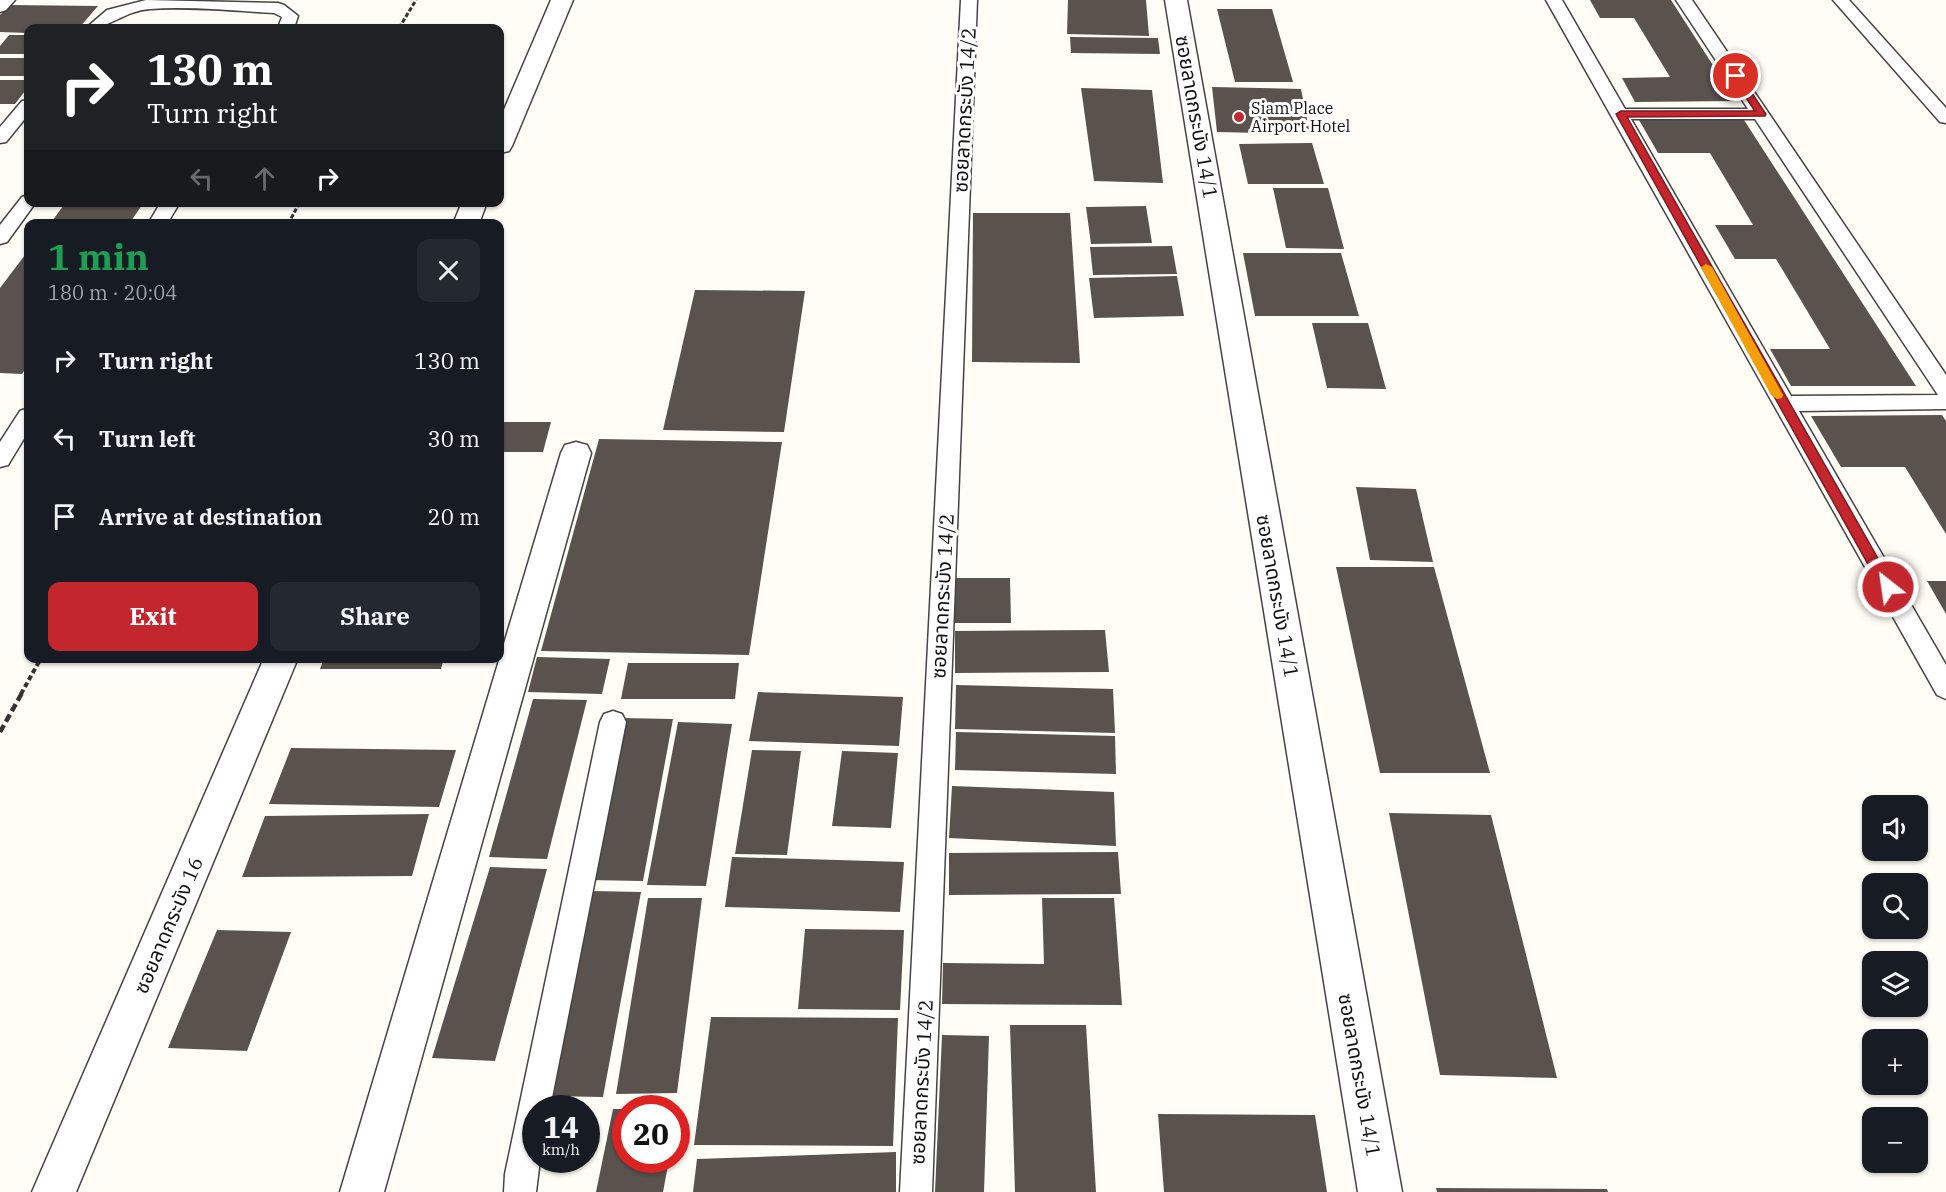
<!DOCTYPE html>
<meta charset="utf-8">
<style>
body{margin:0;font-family:"IBM Plex Serif","Noto Sans Thai",serif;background:#242831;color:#f1f3f6;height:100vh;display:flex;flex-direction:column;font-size:22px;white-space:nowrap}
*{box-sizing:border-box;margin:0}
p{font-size:20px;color:#9ea1a6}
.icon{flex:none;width:33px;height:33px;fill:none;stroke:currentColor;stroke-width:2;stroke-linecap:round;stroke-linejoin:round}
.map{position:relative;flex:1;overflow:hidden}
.details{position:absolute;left:24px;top:219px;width:480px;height:444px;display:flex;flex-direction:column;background:#171b24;border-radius:12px;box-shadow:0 2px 4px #0004}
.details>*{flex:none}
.banner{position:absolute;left:24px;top:24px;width:480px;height:183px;border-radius:12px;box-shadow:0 2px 4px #0004;background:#202124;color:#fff;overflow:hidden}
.fabs{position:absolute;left:1862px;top:795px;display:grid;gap:12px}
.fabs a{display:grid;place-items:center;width:66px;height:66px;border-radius:12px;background:#171b24;box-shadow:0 2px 4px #0004;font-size:30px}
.speed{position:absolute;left:522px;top:1095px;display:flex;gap:12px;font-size:30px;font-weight:700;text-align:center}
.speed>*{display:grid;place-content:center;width:78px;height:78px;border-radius:50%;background:#171b24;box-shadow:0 2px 4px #0004;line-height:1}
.speed small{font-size:15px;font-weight:400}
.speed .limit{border:9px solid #d22;background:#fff;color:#111}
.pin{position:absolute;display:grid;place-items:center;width:51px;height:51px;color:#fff;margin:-26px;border:3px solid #fff;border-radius:50%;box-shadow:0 2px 6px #0007}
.me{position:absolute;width:66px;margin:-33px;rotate:330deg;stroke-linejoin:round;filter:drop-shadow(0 0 4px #0008)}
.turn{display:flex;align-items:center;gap:21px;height:126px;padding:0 24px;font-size:27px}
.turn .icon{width:78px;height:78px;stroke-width:2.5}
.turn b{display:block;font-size:42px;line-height:51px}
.lanes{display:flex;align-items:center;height:57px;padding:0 24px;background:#0003;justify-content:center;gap:30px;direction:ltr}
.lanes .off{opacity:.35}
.round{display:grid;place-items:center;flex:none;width:63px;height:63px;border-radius:12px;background:#242831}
.headline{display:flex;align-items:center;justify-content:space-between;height:102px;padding:0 24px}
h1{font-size:36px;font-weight:800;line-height:45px;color:#1e9e55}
.cta{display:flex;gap:12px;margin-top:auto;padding:12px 24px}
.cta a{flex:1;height:69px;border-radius:12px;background:#c4262e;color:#fff;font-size:24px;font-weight:800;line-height:69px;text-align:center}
.cta a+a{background:#242831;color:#f1f3f6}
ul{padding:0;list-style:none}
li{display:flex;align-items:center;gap:18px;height:78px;padding:0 24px}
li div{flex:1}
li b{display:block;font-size:22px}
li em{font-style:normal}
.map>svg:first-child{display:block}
.building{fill:#5a524d}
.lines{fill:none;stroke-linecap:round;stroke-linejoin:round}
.service-casing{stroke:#444;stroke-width:3}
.minor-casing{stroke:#444;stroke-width:3}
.path-far2{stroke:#333;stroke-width:3;stroke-dasharray:4.5 2;stroke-linecap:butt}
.path-far1{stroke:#333;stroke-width:4;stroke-dasharray:5 3;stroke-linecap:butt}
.path{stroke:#333;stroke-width:4.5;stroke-dasharray:8 4;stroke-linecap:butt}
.service{fill:#fff;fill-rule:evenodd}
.minor{fill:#fff;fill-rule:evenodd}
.route{fill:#c4262e;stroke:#7f191e;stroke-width:1.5}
.slow{fill:#f59e0b}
.poi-dot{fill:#c4262e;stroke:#fff;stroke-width:2}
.labels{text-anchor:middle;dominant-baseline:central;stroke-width:6;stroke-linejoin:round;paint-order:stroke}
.far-poi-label{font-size:16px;fill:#111;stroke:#fff;text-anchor:start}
.street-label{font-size:20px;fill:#111;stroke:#fff}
</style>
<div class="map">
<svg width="1946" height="1192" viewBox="0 0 1946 1192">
<rect width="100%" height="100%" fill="#fffdf5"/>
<path class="building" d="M1068 0H1146L1149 36 1067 34Z
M1590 0H1671L1736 101 1635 102 1622 78 1670 77 1634 18H1600Z
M10 5 98 6 79 28H28V33L0 32V15Z
M1217 9H1272L1293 82H1235Z
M9 35H28V54H0V46Z
M1070 37 1158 38 1160 54 1071 53Z
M0 58H28V76H0Z
M0 80H28V87L15 104H0Z
M1212 87 1301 89 1310 134 1217 132Z
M1081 88 1152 90 1163 183 1094 181Z
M1639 120H1744L1916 386H1791L1770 349H1830L1776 259H1735L1715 225H1753L1710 153H1658Z
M1312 143 1324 184H1248L1239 144Z
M1273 188H1328L1344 249 1286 248Z
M66 202H144L129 224H50Z
M1146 206 1152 243 1091 244 1086 207Z
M973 213H1070L1080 363 972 362Z
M1172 246 1177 274 1093 275 1090 247Z
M28 251V365L22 374 0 373V288Z
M1243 253H1341L1359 316H1255Z
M1177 276 1184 316 1094 318 1089 278Z
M695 290 805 291 784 432 663 430Z
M1312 323H1368L1386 389 1327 388Z
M1942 415 1946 421V534L1905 467H1841L1811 416Z
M501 422H551L543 452H500Z
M599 439 782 442 749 655 541 651Z
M1356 487 1416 489 1433 562 1370 560Z
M1336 567H1434L1490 773H1380Z
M955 578H1010L1011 623H953Z
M1927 581H1946V614Z
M1105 630 1109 672 955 673V631Z
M537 657 610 659 602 694 528 692Z
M324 658H444L441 669H320Z
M628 663H739L735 699H621Z
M956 685 1113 689 1115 733 955 729Z
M758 692 903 697 899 746 749 741Z
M533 699 587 700 547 859 489 857Z
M622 718 673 719 643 881 588 880Z
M678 722 732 724 706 886 647 885Z
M956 732 1115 736 1116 774 955 770Z
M291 748 456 750 439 807 269 804Z
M752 750 801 751 787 855 735 854Z
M842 751 898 753 891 828 832 826Z
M952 786 1114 792 1116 846 949 838Z
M1389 813 1491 815 1557 1078 1440 1075Z
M429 814 412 876 242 877 265 816Z
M1118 852 1121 894 949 895V853Z
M732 857 904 862 900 912 725 907Z
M490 867 547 869 495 1061 432 1058Z
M592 891 641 892 603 1097 547 1096Z
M648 898H702L677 1093 616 1094Z
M1042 898H1114L1122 1005 942 1004 943 963 1044 964Z
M805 929 904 930 900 1010 798 1009Z
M217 930 291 932 247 1051 168 1048Z
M711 1017 898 1018 893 1146 694 1145Z
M1010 1025H1086L1096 1192H1015Z
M942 1035 989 1036 984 1192H935Z
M613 1109H626V1160H669L663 1192H596Z
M1158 1114 1315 1115 1327 1192H1164Z
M896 1152V1192H693L697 1159Z
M1436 1188 1607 1189 1608 1192H1437Z"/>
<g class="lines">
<g class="service-casing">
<path id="service" d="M0 0H15L6 10 0 12Z
M146 0 278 3 284 5 298 16 294 28H278L282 17 274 13C235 11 189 6 150 9 123 11 108 30 86 28L107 10Z
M961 0H977L932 1192H900Z
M1546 0H1562L1625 109H1748L1676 0H1692L1946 375V409L1799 411 1946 665V699L1937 695ZM1631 119H1755L1938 395 1791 396Z
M1833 0H1849L1946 108V123L1940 122Z
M28 100V115L6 142 0 143V127L22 101Z
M28 195V202H36L7 242 0 244V225L22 197Z
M161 202H180L167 224H148Z
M28 408V432L8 465 0 467V442L20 411Z
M613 711 622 714 626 722 550 1108H536V1160H540L536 1192H504L505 1174 600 722 604 714Z"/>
</g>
<g class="minor-casing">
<path id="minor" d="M551 0H573L512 146 509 151 500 153V119Z
M1165 0H1187L1402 1192H1358Z
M462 202H487L479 224H453Z
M576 442 587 445 591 453 384 1192H340L561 453 565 445Z
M264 658H298L76 1192H32Z"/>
</g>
<path class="path-far2" d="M399 28 416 0
M288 224 300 202"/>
<path class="path-far1" d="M21 694 41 658"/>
<path class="path" d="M0 732 22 693"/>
<use href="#service" class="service"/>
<use href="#minor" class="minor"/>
</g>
<path class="route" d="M1732 74H1739L1766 114 1765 116 1627 117 1892 583 1894 587 1888 592 1883 591 1616 114 1621 111H1755L1731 76Z"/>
<path class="slow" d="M1706 264 1712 267 1783 395 1782 398 1777 399 1771 395 1701 267Z"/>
<circle class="poi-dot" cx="1239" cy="117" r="6"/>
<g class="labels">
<g class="far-poi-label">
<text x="1251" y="108">Siam Place<tspan x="1251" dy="18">Airport Hotel</tspan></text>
</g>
<g class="street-label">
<text transform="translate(964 110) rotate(-87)">ซอยลาดกระบัง 14/2</text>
<text transform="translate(1197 117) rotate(80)">ซอยลาดกระบัง 14/1</text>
<text transform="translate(942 596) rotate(-87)">ซอยลาดกระบัง 14/2</text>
<text transform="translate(1278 596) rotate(80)">ซอยลาดกระบัง 14/1</text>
<text transform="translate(168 925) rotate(-67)">ซอยลาดกระบัง 16</text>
<text transform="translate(1360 1075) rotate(80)">ซอยลาดกระบัง 14/1</text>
<text transform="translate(921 1082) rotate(-87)">ซอยลาดกระบัง 14/2</text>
</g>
</g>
</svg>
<div class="fabs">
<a><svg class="icon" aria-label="sound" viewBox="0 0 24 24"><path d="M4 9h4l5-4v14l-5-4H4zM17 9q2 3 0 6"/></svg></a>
<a><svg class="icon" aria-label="search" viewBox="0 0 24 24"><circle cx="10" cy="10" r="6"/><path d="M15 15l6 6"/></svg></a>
<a><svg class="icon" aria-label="layers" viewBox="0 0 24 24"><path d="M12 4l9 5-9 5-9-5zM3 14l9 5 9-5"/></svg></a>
<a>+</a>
<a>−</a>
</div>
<div class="speed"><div>14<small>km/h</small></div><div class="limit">20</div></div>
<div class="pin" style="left:1736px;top:76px;background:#d93025"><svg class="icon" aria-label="arrive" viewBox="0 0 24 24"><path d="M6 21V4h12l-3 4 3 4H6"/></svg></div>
<svg class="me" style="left:1888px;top:587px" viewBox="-20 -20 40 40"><circle r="17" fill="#c4262e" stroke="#fff" stroke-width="3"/><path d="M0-11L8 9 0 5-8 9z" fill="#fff"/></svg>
<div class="banner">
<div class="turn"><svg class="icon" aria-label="right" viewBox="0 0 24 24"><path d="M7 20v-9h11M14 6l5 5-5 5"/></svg><div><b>130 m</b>Turn right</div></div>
<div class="lanes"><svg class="icon off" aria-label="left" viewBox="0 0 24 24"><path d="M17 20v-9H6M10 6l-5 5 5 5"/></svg><svg class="icon off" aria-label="ahead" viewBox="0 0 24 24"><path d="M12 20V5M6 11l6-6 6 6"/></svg><svg class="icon" aria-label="right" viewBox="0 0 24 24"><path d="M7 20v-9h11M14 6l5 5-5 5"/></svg></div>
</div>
<section class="details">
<div class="headline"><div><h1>1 min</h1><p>180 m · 20:04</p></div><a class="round"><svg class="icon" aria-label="close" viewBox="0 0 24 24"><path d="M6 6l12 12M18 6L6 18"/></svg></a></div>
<ul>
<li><svg class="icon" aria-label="right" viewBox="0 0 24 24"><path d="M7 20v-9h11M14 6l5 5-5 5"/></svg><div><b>Turn right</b></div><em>130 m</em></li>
<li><svg class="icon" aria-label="left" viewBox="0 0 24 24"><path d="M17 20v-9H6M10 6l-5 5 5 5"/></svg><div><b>Turn left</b></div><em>30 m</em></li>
<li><svg class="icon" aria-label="arrive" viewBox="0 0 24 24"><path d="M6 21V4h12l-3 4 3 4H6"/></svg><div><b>Arrive at destination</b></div><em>20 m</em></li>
</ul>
<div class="cta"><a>Exit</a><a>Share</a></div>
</section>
</div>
